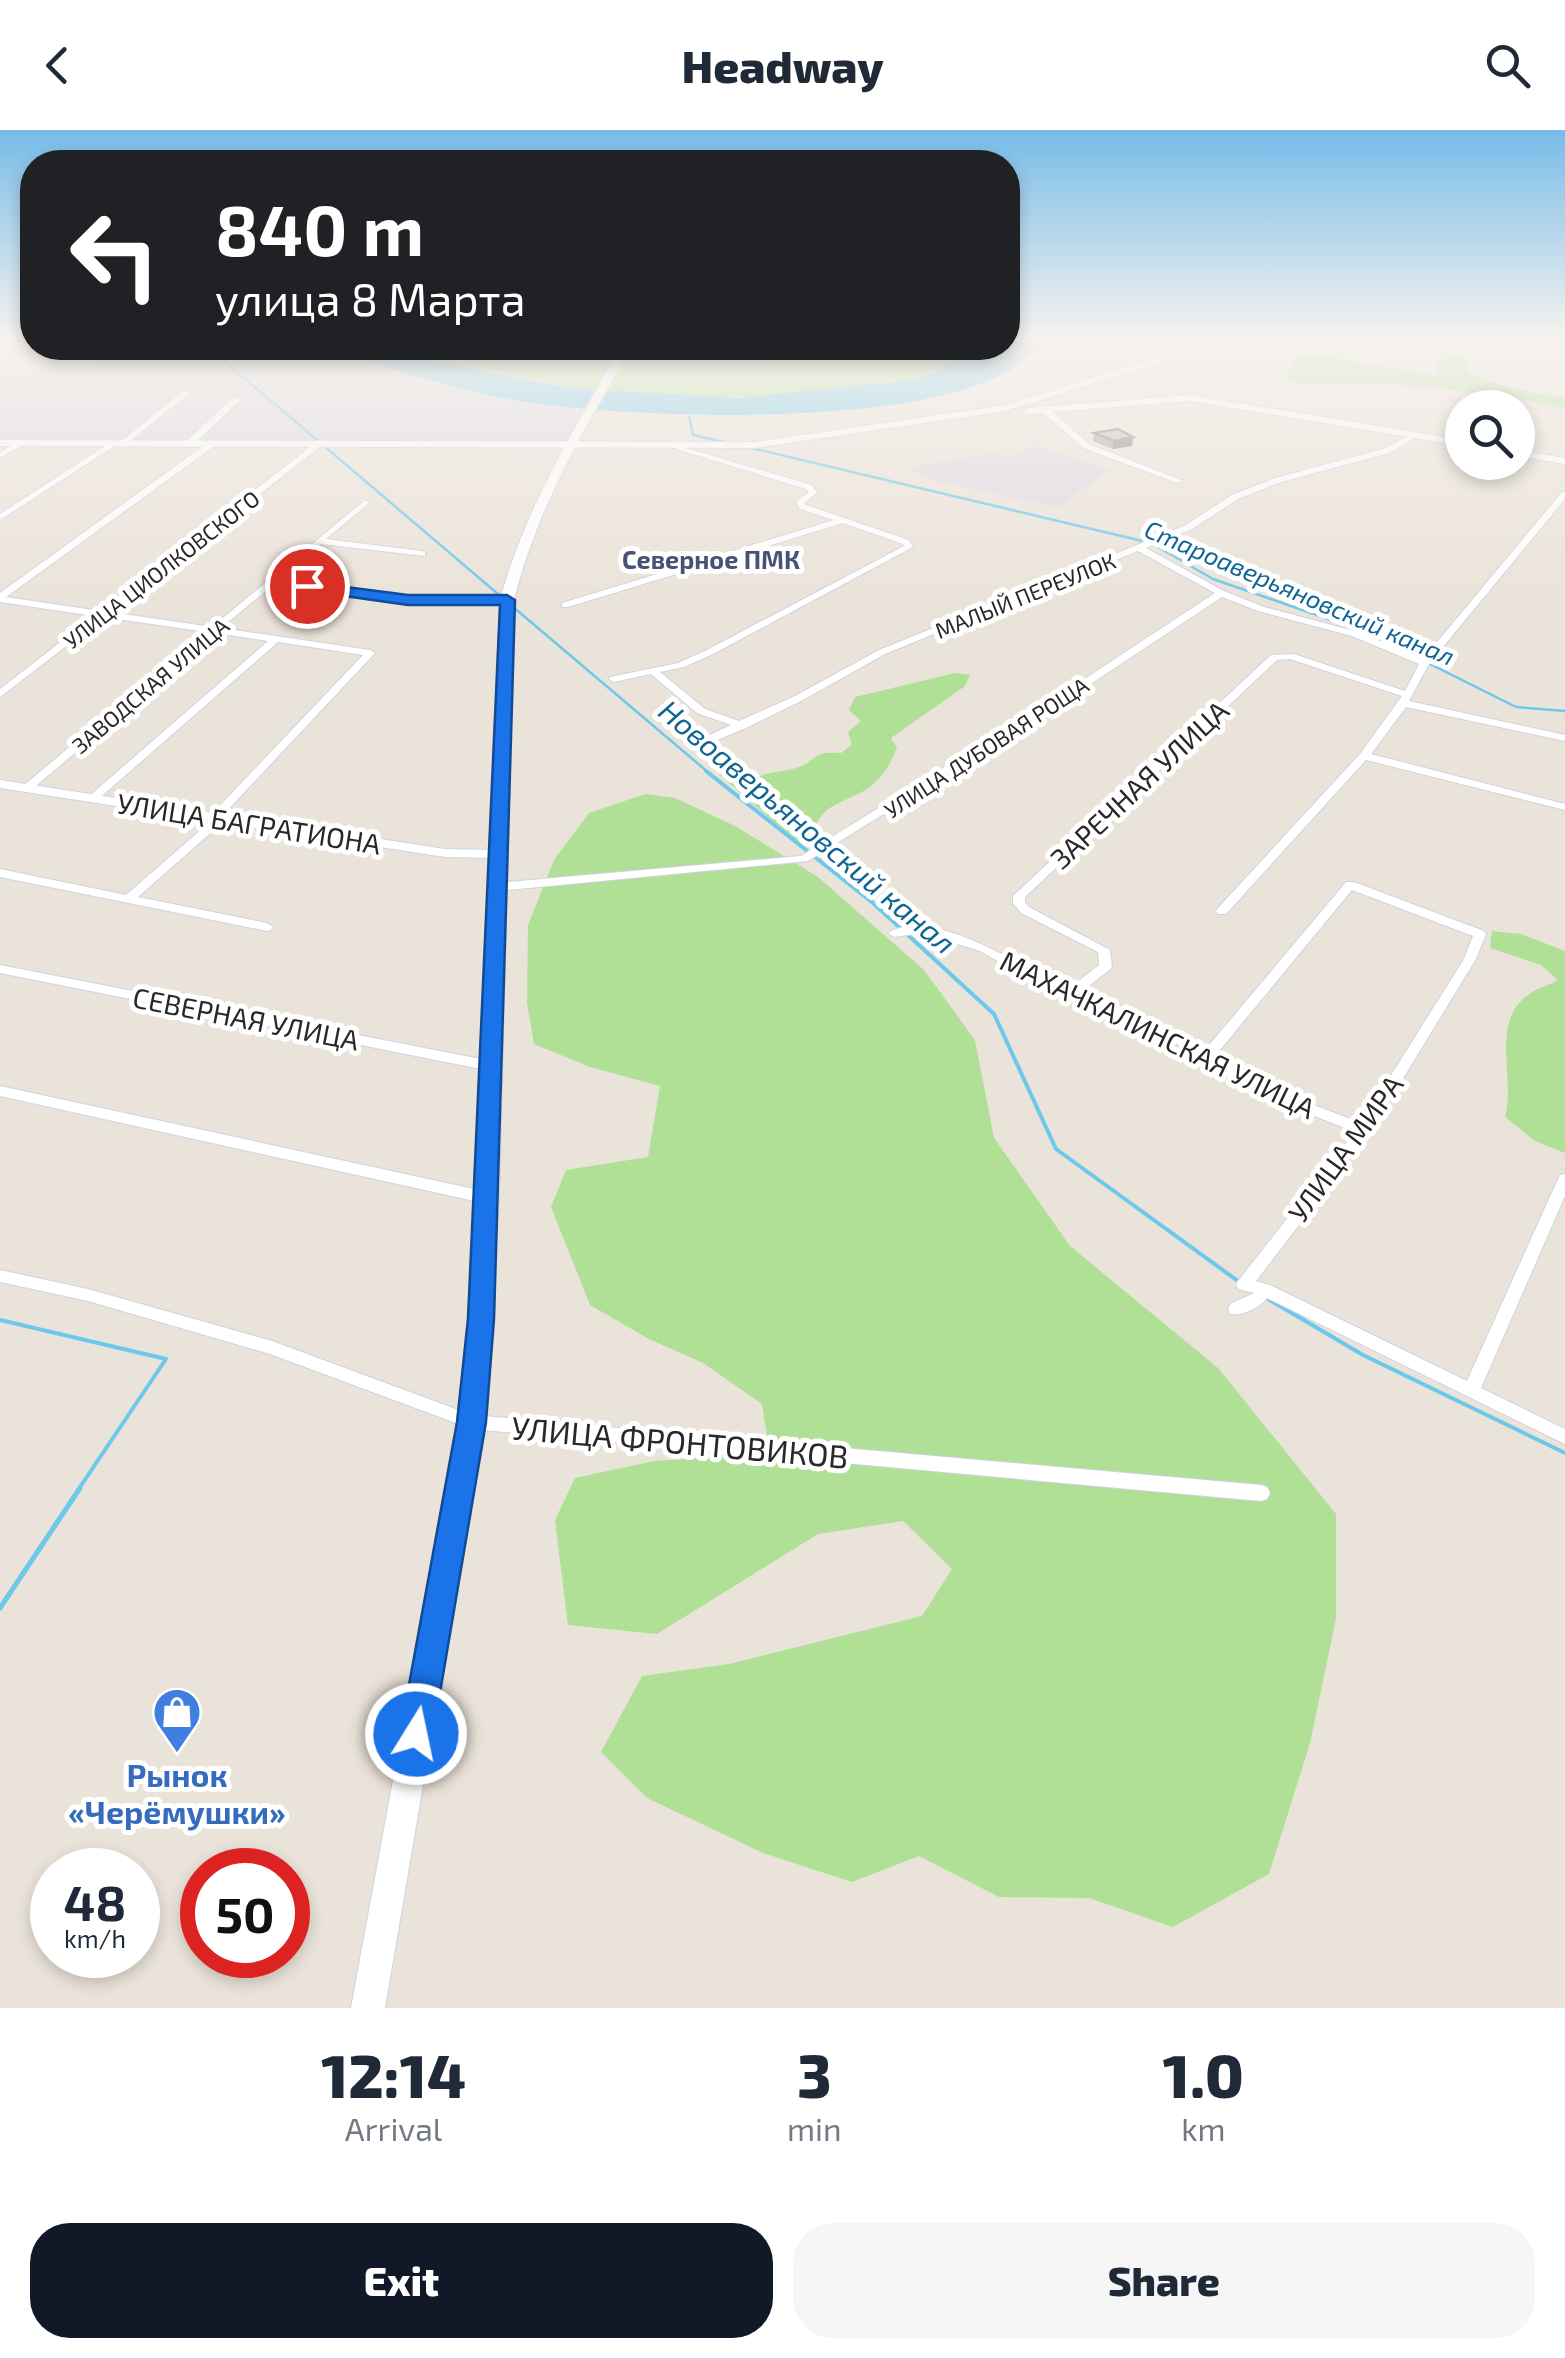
<!DOCTYPE html>
<meta charset="utf-8">
<style>
body{margin:0;font-family:"Exo 2",sans-serif;background:#f6f6f7;color:#1f2937;height:100vh;display:flex;flex-direction:column;font-size:38px;white-space:nowrap}
*{box-sizing:border-box;margin:0}
p{font-size:32px;color:#747a83}
.icon{flex:none;width:55px;height:55px;fill:none;stroke:currentColor;stroke-width:2;stroke-linecap:round;stroke-linejoin:round}
.map{position:relative;height:1878px;overflow:hidden}
.panel{display:flex;flex-direction:column;background:#fff;flex:1}
.panel>*{flex:none}
.hud{position:absolute;left:20px;top:20px;width:1000px;height:210px;border-radius:40px;box-shadow:0 5px 15px #0003;background:#202124;color:#fff;overflow:hidden}
.controls{position:absolute;left:1445px;top:260px;display:grid;gap:20px}
.controls a{display:grid;place-items:center;width:90px;height:90px;border-radius:50%;background:#fff;box-shadow:0 5px 15px #0003;font-size:50px}
.speed{position:absolute;left:30px;top:1718px;display:flex;gap:20px;font-size:50px;font-weight:700;text-align:center}
.speed>*{display:grid;place-content:center;width:130px;height:130px;border-radius:50%;background:#fff;box-shadow:0 5px 15px #0003;line-height:1}
.speed small{font-size:25px;font-weight:400}
.speed .limit{border:15px solid #d22;background:#fff;color:#111}
.pin{position:absolute;display:grid;place-items:center;width:85px;height:85px;color:#fff;margin:-42px;border:5px solid #fff;border-radius:50%;box-shadow:0 2px 10px #0007}
.me{position:absolute;width:110px;margin:-55px;rotate:10deg;stroke-linejoin:round;filter:drop-shadow(0 0 8px #0008)}
.turn{display:flex;align-items:center;gap:35px;height:210px;padding:0 30px;font-size:45px}
.turn .icon{width:130px;height:130px;stroke-width:2.5}
.turn b{display:block;font-size:70px;line-height:85px}
.eta{display:flex;justify-content:space-evenly;align-items:center;height:170px;text-align:center}
.eta b{font-size:60px;font-weight:800;line-height:70px}
.action{display:flex;gap:20px;margin-top:auto;padding:20px 30px}
.action a{flex:1;height:115px;border-radius:40px;background:#111827;color:#fff;font-size:40px;font-weight:800;line-height:115px;text-align:center}
.action a+a{background:#f6f6f7;color:#1f2937}
header{display:flex;justify-content:space-between;align-items:center;height:130px;padding:0 30px;background:#fff;font-size:45px;font-weight:800}
.map>svg:first-child{display:block}
.industrial{fill:#dddae2}
.green{fill:#afe096}
.water{fill:#6ec8eb}
.lines{fill:none;stroke-linecap:round;stroke-linejoin:round}
.stream-far2{stroke:#6ec8eb;stroke-width:2.5}
.stream-far1{stroke:#6ec8eb;stroke-width:4}
.stream{stroke:#6ec8eb;stroke-width:5}
.minor-casing{stroke:#cfd2e1;stroke-width:2}
.tertiary-casing{stroke:#cfd2e1;stroke-width:2}
.secondary-casing{stroke:#cfd2e1;stroke-width:2}
.minor{fill:#fff;fill-rule:evenodd}
.tertiary{fill:#fff;fill-rule:evenodd}
.secondary{fill:#fff;fill-rule:evenodd}
.wall{fill:#a9a59f}
.shaded-wall{fill:#8a8682}
.building{fill:#c5c0b9;stroke:#8a8682;stroke-width:2.5}
.route{fill:#1a73e8;stroke:#114b97;stroke-width:2.5}
.labels{text-anchor:middle;dominant-baseline:central;stroke-width:10;stroke-linejoin:round;paint-order:stroke}
.far-street-label{font-size:22px;fill:#282828;stroke:#fff}
.far-neighbourhood-label{font-size:25px;font-weight:bold;fill:#4a5177;stroke:#fff}
.far-water-label{font-size:25px;font-style:italic;fill:#106593;stroke:#fff}
.street-label{font-size:28px;fill:#282828;stroke:#fff}
.water-label{font-size:30px;font-style:italic;fill:#106593;stroke:#fff}
.near-street-label{font-size:32px;fill:#282828;stroke:#fff}
.near-shop-label{font-size:32px;font-weight:bold;fill:#366cbe;stroke:#fff}
</style>
<header><svg class="icon" aria-label="back" viewBox="0 0 24 24"><path d="M15 5l-7 7 7 7"/></svg>Headway<svg class="icon" aria-label="search" viewBox="0 0 24 24"><circle cx="10" cy="10" r="6"/><path d="M15 15l6 6"/></svg></header>
<div class="map">
<svg width="1565" height="1878" viewBox="0 0 1565 1878">
<rect width="100%" height="100%" fill="#eae3d9"/>
<path class="industrial" d="M0 208H32V218H302L365 230 496 267 592 282 574 316 0 313Z
M1034 316 1111 340 1058 377 932 350 905 338 994 323 1013 327Z"/>
<path class="green" d="M365 218H986L909 250 790 265 720 268 574 258Z
M1312 224 1438 246 1435 235 1452 224 1462 225 1470 244 1505 257 1565 268V279C1499 262 1430 256 1362 253 1337 252 1314 259 1291 252L1286 245 1296 225Z
M955 543 970 545 965 556 891 608 897 618C891 633 883 647 870 657 848 673 808 675 817 713L797 712 721 646 719 640 742 638 755 649C770 640 781 643 796 638 820 630 809 621 841 623L852 615 848 602 861 591 849 580 855 567Z
M645 664 675 668 735 696 818 747 924 840 975 910 994 1008 1070 1116 1218 1238 1336 1384V1489L1310 1613 1269 1744 1173 1797 1089 1768 999 1767 919 1726 852 1752 763 1723 647 1668 601 1622 642 1546 729 1534 922 1486 952 1439 903 1391 818 1404 657 1504 568 1495 555 1390 575 1348 654 1331 770 1324 762 1274 703 1233 649 1209 590 1175 551 1077 566 1040 648 1027 660 956 590 937 534 914 527 873 528 795 554 730 589 683Z
M1492 801 1521 804 1565 821V1023L1535 1011 1505 987C1516 946 1489 893 1529 864 1537 858 1550 855 1558 850L1541 835 1490 818Z"/>
<path class="water" d="M1008 208H1041C996 309 604 288 508 269 448 258 390 237 331 221L303 218H365L570 258 738 268 911 250 941 239 965 223 1008 218Z"/>
<g class="lines">
<path class="stream-far2" d="M209 218 505 470
M689 286 693 305 728 313
M747 317 1151 413 1213 449 1337 492 1413 525
M512 476 709 643
M1426 532 1516 577 1565 581"/>
<path class="stream-far1" d="M706 641 873 773 994 884 1056 1019 1242 1154
M1263 1166 1363 1225 1565 1323
M0 1190 166 1229 78 1360"/>
<path class="stream" d="M0 1478 80 1358"/>
<g class="minor-casing">
<path id="minor" d="M24 208H32L0 228V223Z
M1455 208H1474L1565 222V226Z
M63 218H70L39 236 34 235Z
M105 218H112L78 239 73 238Z
M183 261 190 263 124 316 118 314 0 390V384L111 312 118 314Z
M233 268 240 270 193 315H187V311Z
M1041 277H1047L1089 314 1184 351 1177 353 1083 318 1041 281Z
M1414 303H1417V307L1389 323 1281 352 1238 369 1192 399 1146 418 1224 461 1264 477 1358 502 1423 529 1562 362H1565V369L1429 534 1409 571 1565 605V611L1406 577 1371 624 1565 674V680L1366 630 1226 784H1218L1216 781 1218 778 1360 624 1402 566 1290 529 1277 530 1025 767V772L1029 777 1110 820 1112 836 1111 839 1082 861 1175 900 1205 920 1346 752H1354L1484 801 1486 804 1476 829 1369 1004 1256 1151 1270 1155 1467 1251 1558 1049 1560 1045 1565 1044V1066L1481 1258 1565 1299V1314L1267 1168C1261 1177 1241 1187 1230 1184L1228 1179 1230 1174 1254 1163 1238 1159 1236 1155 1238 1151 1355 1002 1246 959 1165 906 1027 848 980 821 922 803 894 807 888 803C927 779 998 823 1035 841 1046 847 1059 851 1071 857L1099 835 1098 822 1021 783 1013 773V766L1271 525 1294 524 1405 561 1419 534 1352 506 1258 481 1222 467 1059 575 808 731 498 761 492 757 498 753 801 726 1051 571 1215 463 1138 421 885 524 803 570 746 598 698 618H690V614L731 595 697 583 651 544 614 552 609 549 610 547 678 533 705 521 904 416 903 414 843 393 568 477H562V473L834 390 800 379 796 372 809 362 806 359 676 319V315L812 355 817 363 804 373 806 375 909 410 913 417 711 525 684 537 660 542 705 579 739 591 795 566 879 520 1186 395 1232 365 1275 348 1383 319ZM1352 760 1473 806 1464 829 1361 993 1256 953 1215 926Z
M319 310 326 312 110 482 212 497 365 370 369 372 368 374 326 409 422 421 425 422V426L321 414 278 450 408 467H507L512 470 507 473H408L273 455 221 498 370 520 375 523 222 686 226 689 224 691 138 767 267 793 273 797 271 800 267 801 0 747V739L126 765 211 691 208 688 210 686 363 525 278 512 96 671H88V667L268 511 216 503 30 661H22V657L206 502 104 487 0 567V559L94 486 0 472V463L210 311H216V315L6 467 100 481Z
M17 312 24 314 0 328V323Z
M0 835 491 931 498 936 491 941 0 843Z
M0 956 488 1062 493 1064 496 1068 493 1072 488 1074 0 966Z
M0 1140 88 1159 272 1211 472 1285 1261 1355 1267 1357 1270 1363 1267 1369 1261 1371 472 1299 270 1224 88 1171 0 1152Z"/>
</g>
<g class="tertiary-casing">
<path id="tertiary" d="M1222 208H1236L1006 281 755 318 0 316V310L755 312 1005 275Z
M1189 265 1462 310V316L1189 271 1028 284 1023 281 1028 278Z
M1518 320 1565 328V334L1518 326Z
M0 650 445 719 498 720 505 724 498 728 445 727 0 658Z"/>
</g>
<g class="secondary-casing">
<path id="secondary" d="M621 218H631C584 299 537 378 514 470L499 1068 485 1292 385 1878H351L459 1292 477 1068 500 470C525 378 574 299 621 218Z"/>
</g>
<use href="#minor" class="minor"/>
<use href="#tertiary" class="tertiary"/>
<use href="#secondary" class="secondary"/>
</g>
<path class="wall" d="M1094 303 1133 307 1132 316 1113 319 1093 311Z"/>
<path class="shaded-wall" d="M1133 307 1132 316 1113 319 1114 311Z"/>
<path class="building" d="M1118 299 1133 307 1114 311 1094 303Z"/>
<linearGradient id="sky" x2="0" y2="1"><stop stop-color="#77bce9"/><stop offset="0.44" stop-color="#f6f2ee"/><stop offset="1" stop-color="#f6f2ee" stop-opacity="0"/></linearGradient>
<rect width="1565" height="471" fill="url(#sky)"/>
<path class="route" d="M307 452 408 465H507L515 470 494 1189 486 1292 433 1604 428 1616 416 1621 405 1616 400 1604 457 1292 468 1189 500 475H408L302 460 300 456Z"/>
<defs>
<g id="shop-pin" transform="scale(2.5)"><path d="M0 17L-7.5 6A9.5 9.5 0 1 1 7.5 6Z" fill="#3f7fe0" stroke="#fff"/><path d="M-5-2.5h2.3a2.7 3.5 0 0 1 5.4 0H5L5.5 6h-11ZM-1.5-2.5h3a1.5 2.3 0 0 0-3 0Z" fill="#fff"/></g>
</defs>
<g fill-rule="evenodd">
<use href="#shop-pin" x="177" y="1582"/>
</g>
<g class="labels">
<g class="far-street-label">
<text transform="translate(161 439) rotate(-38)">УЛИЦА ЦИОЛКОВСКОГО</text>
<text transform="translate(1025 465) rotate(-22)">МАЛЫЙ ПЕРЕУЛОК</text>
<text transform="translate(150 555) rotate(-40)">ЗАВОДСКАЯ УЛИЦА</text>
<text transform="translate(986 617) rotate(-33)">УЛИЦА ДУБОВАЯ РОЩА</text>
</g>
<g class="far-neighbourhood-label">
<text x="711" y="429">Северное ПМК</text>
</g>
<g class="far-water-label">
<text transform="translate(1300 462) rotate(23)">Староаверьяновский канал</text>
</g>
<g class="street-label">
<text transform="translate(1139 654) rotate(-43)">ЗАРЕЧНАЯ УЛИЦА</text>
<text transform="translate(249 693) rotate(9)">УЛИЦА БАГРАТИОНА</text>
<text transform="translate(246 888) rotate(11)">СЕВЕРНАЯ УЛИЦА</text>
<text transform="translate(1158 904) rotate(26)">МАХАЧКАЛИНСКАЯ УЛИЦА</text>
<text transform="translate(1345 1018) rotate(-54)">УЛИЦА МИРА</text>
</g>
<g class="water-label">
<text transform="translate(808 696) rotate(40)">Новоаверьяновский канал</text>
</g>
<g class="near-street-label">
<text transform="translate(680 1311) rotate(5)">УЛИЦА ФРОНТОВИКОВ</text>
</g>
<g class="near-shop-label">
<text x="177" y="1644">Рынок<tspan x="177" dy="37">«Черёмушки»</tspan></text>
</g>
</g>
</svg>
<div class="controls">
<a><svg class="icon" aria-label="search" viewBox="0 0 24 24"><circle cx="10" cy="10" r="6"/><path d="M15 15l6 6"/></svg></a>
</div>
<div class="speed"><div>48<small>km/h</small></div><div class="limit">50</div></div>
<div class="pin" style="left:307px;top:456px;background:#d93025"><svg class="icon" aria-label="arrive" viewBox="0 0 24 24"><path d="M6 21V4h12l-3 4 3 4H6"/></svg></div>
<svg class="me" style="left:416px;top:1604px" viewBox="-20 -20 40 40"><circle r="17" fill="#1a73e8" stroke="#fff" stroke-width="3"/><path d="M0-11L8 9 0 5-8 9z" fill="#fff"/></svg>
<div class="hud">
<div class="turn"><svg class="icon" aria-label="left" viewBox="0 0 24 24"><path d="M17 20v-9H6M10 6l-5 5 5 5"/></svg><div><b>840 m</b>улица 8 Марта</div></div>
</div>
</div>
<section class="panel">
<div class="eta">
<div><b>12:14</b><p>Arrival</p></div>
<div><b>3</b><p>min</p></div>
<div><b>1.0</b><p>km</p></div>
</div>
<div class="action"><a>Exit</a><a>Share</a></div>
</section>
